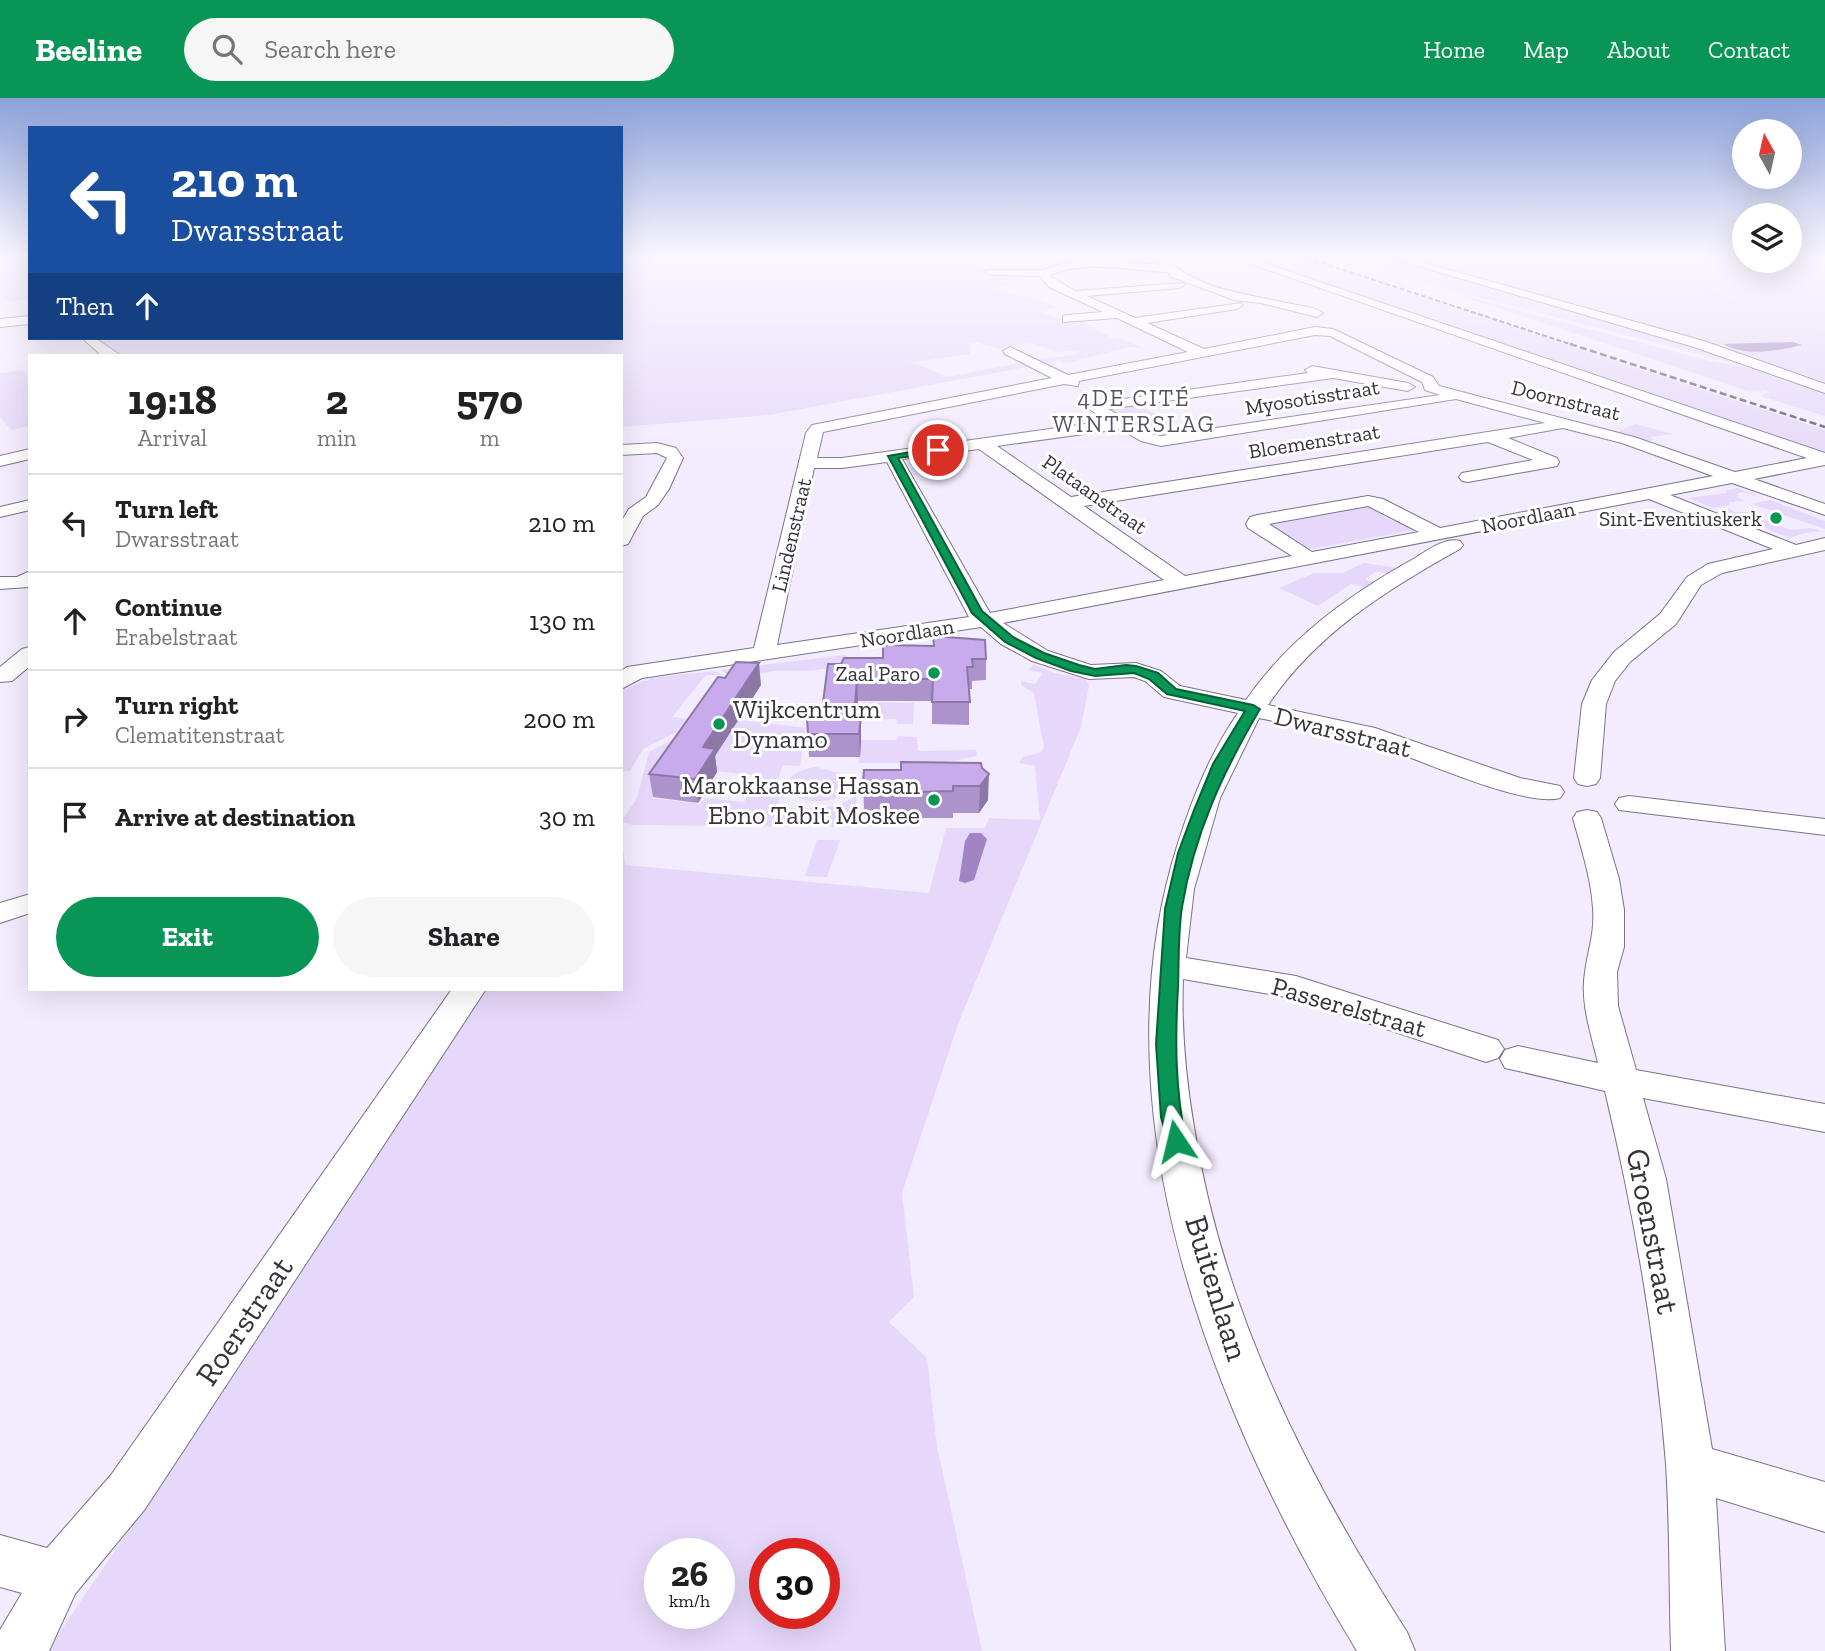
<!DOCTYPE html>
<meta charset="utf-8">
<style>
body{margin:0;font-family:"Zilla Slab",serif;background:#f6f6f6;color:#202124;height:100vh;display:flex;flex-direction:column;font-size:26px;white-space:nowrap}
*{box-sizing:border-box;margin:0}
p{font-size:23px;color:#757577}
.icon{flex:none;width:38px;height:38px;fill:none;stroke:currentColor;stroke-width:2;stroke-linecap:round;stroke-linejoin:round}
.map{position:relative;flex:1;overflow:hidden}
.sheet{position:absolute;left:28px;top:256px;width:595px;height:637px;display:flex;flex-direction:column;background:#fff;border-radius:0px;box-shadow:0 7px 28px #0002}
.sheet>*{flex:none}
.top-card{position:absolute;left:28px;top:28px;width:595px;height:214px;border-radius:0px;box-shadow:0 7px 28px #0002;background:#1a4fa0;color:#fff;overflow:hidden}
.needle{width:46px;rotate:352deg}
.fabs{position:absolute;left:1732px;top:21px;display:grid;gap:14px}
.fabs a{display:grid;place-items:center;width:70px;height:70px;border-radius:50%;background:#fff;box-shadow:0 7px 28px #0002;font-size:35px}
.speed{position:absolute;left:644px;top:1440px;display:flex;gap:14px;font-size:35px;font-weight:700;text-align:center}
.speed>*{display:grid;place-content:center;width:91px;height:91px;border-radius:50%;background:#fff;box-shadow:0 7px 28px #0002;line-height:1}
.speed small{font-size:18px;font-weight:400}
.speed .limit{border:10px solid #d22;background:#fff;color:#111}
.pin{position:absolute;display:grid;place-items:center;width:60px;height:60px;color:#fff;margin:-30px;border:4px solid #fff;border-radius:50%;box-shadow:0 2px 7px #0007}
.me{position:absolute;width:77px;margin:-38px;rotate:350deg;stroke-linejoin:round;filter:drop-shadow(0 0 5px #0008)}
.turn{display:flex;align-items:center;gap:24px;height:147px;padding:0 28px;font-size:32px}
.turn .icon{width:91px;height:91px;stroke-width:2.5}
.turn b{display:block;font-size:49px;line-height:60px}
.then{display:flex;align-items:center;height:66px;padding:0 28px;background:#0003;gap:14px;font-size:26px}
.eta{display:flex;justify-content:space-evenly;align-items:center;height:119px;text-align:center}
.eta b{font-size:42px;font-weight:700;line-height:49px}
.cta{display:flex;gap:14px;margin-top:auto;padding:14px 28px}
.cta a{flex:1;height:80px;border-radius:42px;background:#099555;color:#fff;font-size:28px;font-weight:700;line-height:80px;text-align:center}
.cta a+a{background:#f6f6f6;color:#202124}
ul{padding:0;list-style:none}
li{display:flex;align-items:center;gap:21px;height:98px;padding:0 28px;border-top:2px solid #e0e0e0}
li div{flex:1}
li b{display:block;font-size:26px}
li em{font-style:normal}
header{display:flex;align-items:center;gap:42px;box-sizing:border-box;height:98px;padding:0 35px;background:#099555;color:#fff}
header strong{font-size:33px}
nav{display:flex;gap:38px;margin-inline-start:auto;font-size:24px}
.search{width:490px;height:63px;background:#f6f6f6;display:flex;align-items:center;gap:18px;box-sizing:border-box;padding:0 24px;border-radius:38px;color:#757577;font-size:26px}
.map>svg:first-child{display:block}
.built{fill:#e6dcf3}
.green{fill:#e6d8fa;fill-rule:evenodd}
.water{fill:#a084c3}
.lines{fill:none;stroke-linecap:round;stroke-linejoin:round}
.minor-casing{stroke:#7b7287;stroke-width:2}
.minor{fill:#fff;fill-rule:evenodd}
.rail-far1{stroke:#59545f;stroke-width:2;stroke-dasharray:5 2.5;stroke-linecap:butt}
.rail{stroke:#59545f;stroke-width:2.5;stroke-dasharray:7 3.5;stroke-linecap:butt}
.wall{fill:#ac93cc}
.shaded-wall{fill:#8c78a6}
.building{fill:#c8abed;stroke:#8c78a6;stroke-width:2}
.route{fill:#099555;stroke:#066137;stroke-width:2}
.poi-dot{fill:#099555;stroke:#fff;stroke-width:2.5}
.labels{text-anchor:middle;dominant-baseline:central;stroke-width:6;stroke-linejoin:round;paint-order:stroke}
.far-street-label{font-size:21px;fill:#37333c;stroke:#fff}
.far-poi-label{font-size:21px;fill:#37333c;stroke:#fff;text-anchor:end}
.far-neighbourhood-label{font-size:23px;letter-spacing:2px;fill:#585063;stroke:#fff}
.poi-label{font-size:26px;fill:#37333c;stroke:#fff;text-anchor:start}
.street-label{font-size:26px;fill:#37333c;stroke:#fff}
.near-street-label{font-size:32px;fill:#37333c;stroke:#fff}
</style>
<header>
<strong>Beeline</strong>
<div class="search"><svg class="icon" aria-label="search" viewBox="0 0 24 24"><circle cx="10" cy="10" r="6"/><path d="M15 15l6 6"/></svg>Search here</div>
<nav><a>Home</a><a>Map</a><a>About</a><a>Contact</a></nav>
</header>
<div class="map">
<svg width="1825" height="1553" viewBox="0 0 1825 1553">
<rect width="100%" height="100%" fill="#f3ebfe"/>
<path class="built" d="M1405 160H1745V163H1790V160H1825V238L1822 241 1710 246Z"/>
<path class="green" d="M0 160H30V201L8 204 0 197Z
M621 160H1056L975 167 991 175H985L986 179H999L1013 186 995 189C1016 199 1036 199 1058 210L1037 213 1068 223 1080 222 1112 240H1121L1142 250 1130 249 1066 265 1059 262 1048 264 1069 277H1065L1035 262 1079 256 1076 254 1080 252 1058 254 1028 244 998 251 977 244 968 245 971 248 970 256 908 265 918 266 947 279 1019 265 1033 266 1056 278 1052 281 1027 269 769 317 621 329V257H124L109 251 96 240H621Z
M1242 160H1303L1825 332V354L1817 355Z
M1356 160H1385L1654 237 1746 268 1434 188 1404 178 1407 177 1403 174Z
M1609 160H1616L1825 234V288L1710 246 1811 240 1807 237 1811 235 1808 232Z
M1443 192 1710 263 1757 271 1825 295V318L1760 298 1770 294 1761 290 1763 293 1751 294Z
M23 272 30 281V328L11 332 0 319V275Z
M1136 306 1178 328 1191 326 1206 332 1161 341 1138 332 1147 330 1136 324 1126 326 1103 309Z
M1635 326 1674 336 1650 339 1655 342 1644 343 1614 335Z
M1737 390 1763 400 1743 394 1736 396 1739 398 1736 399 1746 403 1729 404 1730 407 1714 410 1688 400 1726 395V393Z
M1770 402 1825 423V431L1752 406Z
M1366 406 1394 417H1382C1392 425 1407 424 1419 431L1306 452 1285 441 1296 442V440L1271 433 1282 432 1263 428 1264 424Z
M1728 410 1734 414H1747L1790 432 1810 430 1822 433 1804 435 1790 440 1720 412Z
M1364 465 1397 470 1388 476 1377 473 1365 481 1374 485 1366 490 1351 486 1318 508 1279 490 1314 475H1342Z
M846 557 848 562 839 569 808 573H774L748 578H729L721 572Z
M1034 566 1054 575 1086 581 1089 588 1081 629 958 926 902 1095 914 1199 889 1224 927 1260 937 1349 982 1553H47L203 1322 230 1276 487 891H621V734L625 767 929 795 946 730H985L989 720 1040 722 1035 668 1019 665 1023 659 1039 655 1044 650 1034 595 1021 587V583L1035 586 1043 575 1028 572ZM660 1456H719V1516H660ZM765 1456H824V1516H765Z
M714 573 723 577H706L672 619 688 621 673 636 643 651 630 673H621V593L643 583H648L650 580Z
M862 604 914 605 913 626H897L896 621 860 622Z
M738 622 806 630 800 668 783 667 776 686 780 699 778 710C806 710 834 714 857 697L854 729 633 727 621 724 637 700 649 654 676 640ZM673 668 759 678 744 704 705 700 700 706 652 700Z
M897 638 917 639 918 653 976 652 977 658 943 665H859L861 642H896Z
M816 669 843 676 849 686C840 708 805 707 789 694L787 684C794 674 804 671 816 669Z
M817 742H840L827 779 805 778Z"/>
<path class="water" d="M1793 244 1802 247C1777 253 1746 259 1723 246Z
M970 735H981L987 741 974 782 965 785 959 783 965 743Z"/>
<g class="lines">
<g class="minor-casing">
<path id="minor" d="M1155 160H1166C1198 193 1249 196 1292 206 1302 208 1315 209 1323 215L1317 219 1261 205 1234 202 1172 179 1167 174C1128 172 1089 162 1052 176L1051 179 1075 193 1183 185 1185 187 1179 190 1087 198 1135 220 1241 205 1243 207 1237 211 1147 225 1204 251 1315 229 1333 231 1433 279 1439 288 1634 339 1735 374 1807 360 1234 160H1249L1825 355V367L1754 381 1825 406V417L1732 385 1670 397 1796 447 1825 440V452L1722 475 1701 487 1676 526 1630 564 1615 583 1606 606 1600 680 1596 686 1587 688 1578 686 1574 680 1582 606 1592 582 1614 554 1660 516 1687 479 1708 466 1773 451 1649 401 1003 525 1048 553 1091 567 1136 565 1161 573 1180 588 1246 602C1289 540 1350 496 1415 460 1428 452 1445 439 1460 443L1463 447 1460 451C1386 492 1316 536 1268 607L1375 630 1520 680 1560 688 1564 694 1560 700C1520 710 1404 654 1359 641 1327 632 1292 627 1259 620L1220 700 1194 791 1186 860 1296 878 1498 942 1504 951 1498 960 1486 964 1292 900 1183 881C1181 931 1186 981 1194 1029 1223 1214 1307 1378 1407 1534L1415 1553H1357C1216 1321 1091 1017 1178 745 1193 699 1210 655 1238 615L1164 599 1145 583 1134 579 1089 581 1032 563 1001 546 981 529 642 580 621 591V573L627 569 754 550 806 335 812 327 1052 280 1005 256 1003 253 1010 249 1068 277 1188 254 1117 220 1063 224V218L1067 217 1103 214 1049 189 1040 178 990 177 985 174 986 172H1043L1062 166 1092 162 1161 167ZM1315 237 1330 238 1422 284 1425 292 1440 297 1161 338 1152 336 1108 311 1333 280 1408 293 1415 289 1408 285 1312 268 1305 272 1308 275 1088 306 1086 309 1107 323 842 360H817L823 334 1064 286 1078 288 1079 283ZM1456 301 1545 325 1071 399 997 348 1120 331 1141 343 1161 348ZM1563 330 1622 345 1713 378 1440 430 1383 401 1368 398 1257 417 1250 419 1246 426 1248 430 1292 458 1185 478 1084 408 1488 344 1533 362 1462 375 1459 379 1462 383 1468 384 1557 368 1559 364 1557 360 1508 340ZM979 351 1164 482 990 515 902 361ZM887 364 969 519 777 547 814 370H842ZM1368 408 1419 434 1312 454 1269 426Z
M1391 160H1407L1704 243 1825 286V295L1694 249Z
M30 218V226L0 229V221Z
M82 240H95L120 257H101Z
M657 345 676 350 683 360 669 391 658 407 643 418 628 446 621 448V424L629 411 646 399 667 360 657 355 621 357V347Z
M30 351V361L0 368V358Z
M30 402V412L0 419V409Z
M30 473 29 489 0 491V479H17Z
M30 549V568L12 583 0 584V569L22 551Z
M1629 698 1825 721V737L1619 712 1615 706 1619 700Z
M1587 712 1597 714 1601 720 1619 781 1624 812V849L1617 874 1618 908 1636 972 1825 1006V1034L1643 1000 1666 1081 1712 1351 1825 1384V1434L1716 1400 1725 1553H1671C1669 1491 1670 1428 1666 1366 1656 1241 1634 1115 1605 993L1505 970 1500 961 1505 952 1518 948 1598 965C1591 935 1580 905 1585 874 1588 851 1595 835 1593 810 1591 779 1581 750 1573 720L1577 714Z
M30 796V815L0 825V805Z
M452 891H486L145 1411 75 1496 49 1553H0V1532L22 1495 0 1489V1437L47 1450 111 1377Z"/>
</g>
<use href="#minor" class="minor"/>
<path class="rail-far1" d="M1307 160 1576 248"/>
<path class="rail" d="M1570 246 1825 329"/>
</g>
<path class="wall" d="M933 538 986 561V582L972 583V591H969V627L932 626V603H858L856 619 861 642 860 659H809L808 636 821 620 841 566 883 560 933 548Z
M761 587 715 658 717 674 698 705 653 699 649 676Z
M982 670 988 702 979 715H953V720H916L915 716 864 712 863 685Z"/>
<path class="shaded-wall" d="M759 565 761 587 715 658 717 674 698 705 695 681 703 649Z
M857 581 858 603 855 636 854 619Z
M861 619V642L860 659 859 636Z
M989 676 988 702 979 715 980 688Z"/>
<path class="building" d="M933 538 985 542 986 561H972L973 569H967L970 604H932L933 581H857L854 619H861L859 636H808L807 620H821L828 566H841L844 560H883V547L934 548Z
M736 564 759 565 703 649 715 651 695 681 649 676 718 579 725 580Z
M901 664 981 665 982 670 989 676 980 688H953V693L916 694V689L863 685 864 672H901Z"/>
<linearGradient id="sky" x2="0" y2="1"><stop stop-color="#8ba1d9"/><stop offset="0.42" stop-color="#faf6ff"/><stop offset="1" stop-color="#faf6ff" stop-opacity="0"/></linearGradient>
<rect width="1825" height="377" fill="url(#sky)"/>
<path class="route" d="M938 349 942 352 941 354 898 360 982 513 1013 539 1044 555 1079 567 1095 571 1126 567 1136 568 1158 575 1176 591 1253 607 1260 611C1223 674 1194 736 1182 809 1178 835 1179 862 1178 889 1175 941 1175 992 1186 1043L1183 1048 1176 1051 1169 1048 1161 1019 1156 946 1165 811 1178 755 1194 712 1213 666 1245 613 1167 596 1149 581 1134 575 1095 578 1071 573 1036 560 1005 544 972 515 888 358Z"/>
<g class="poi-dot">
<circle cx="1776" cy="420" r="7"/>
<circle cx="934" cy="575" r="7"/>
<circle cx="719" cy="626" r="7"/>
<circle cx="934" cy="702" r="7"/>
</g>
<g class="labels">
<g class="far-street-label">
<text transform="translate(1312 299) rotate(-9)">Myosotisstraat</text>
<text transform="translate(1566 302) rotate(14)">Doornstraat</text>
<text transform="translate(1314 343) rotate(-9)">Bloemenstraat</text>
<text transform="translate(1095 396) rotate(35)">Plataanstraat</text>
<text transform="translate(1528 419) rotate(-11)">Noordlaan</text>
<text transform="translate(791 437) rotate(-77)">Lindenstraat</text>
<text transform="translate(907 535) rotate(-9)">Noordlaan</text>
</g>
<g class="far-poi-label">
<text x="1762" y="420">Sint-Eventiuskerk</text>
<text x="920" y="575">Zaal Paro</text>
</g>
<g class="far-neighbourhood-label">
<text x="1134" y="300">4DE CITÉ<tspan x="1134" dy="26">WINTERSLAG</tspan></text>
</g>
<g class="poi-label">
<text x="733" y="611">Wijkcentrum<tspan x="733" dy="30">Dynamo</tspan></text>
<text x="920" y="687" text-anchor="end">Marokkaanse Hassan<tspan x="920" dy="30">Ebno Tabit Moskee</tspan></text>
</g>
<g class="street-label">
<text transform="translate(1343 634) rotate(14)">Dwarsstraat</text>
<text transform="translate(1349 909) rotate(16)">Passerelstraat</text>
</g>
<g class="near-street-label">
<text transform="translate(1653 1133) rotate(79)">Groenstraat</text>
<text transform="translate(1217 1190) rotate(73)">Buitenlaan</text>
<text transform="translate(244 1223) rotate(-56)">Roerstraat</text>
</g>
</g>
</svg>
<div class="fabs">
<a><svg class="needle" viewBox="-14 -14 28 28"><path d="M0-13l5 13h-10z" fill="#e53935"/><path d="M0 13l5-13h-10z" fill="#757577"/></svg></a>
<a><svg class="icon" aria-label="layers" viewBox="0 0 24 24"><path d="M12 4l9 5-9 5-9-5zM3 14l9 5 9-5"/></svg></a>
</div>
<div class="speed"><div>26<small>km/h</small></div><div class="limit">30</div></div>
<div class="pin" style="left:938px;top:352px;background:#d93025"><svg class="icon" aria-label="arrive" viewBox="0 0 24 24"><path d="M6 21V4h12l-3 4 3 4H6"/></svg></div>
<svg class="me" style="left:1176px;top:1043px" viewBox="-20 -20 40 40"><path d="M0-17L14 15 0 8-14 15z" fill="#099555" stroke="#fff" stroke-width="4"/></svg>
<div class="top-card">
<div class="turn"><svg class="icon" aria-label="left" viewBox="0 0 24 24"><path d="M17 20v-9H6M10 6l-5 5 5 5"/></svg><div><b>210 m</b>Dwarsstraat</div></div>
<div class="then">Then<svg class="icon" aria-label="ahead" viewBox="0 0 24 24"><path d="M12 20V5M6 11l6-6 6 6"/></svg></div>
</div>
<section class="sheet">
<div class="eta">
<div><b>19:18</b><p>Arrival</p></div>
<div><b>2</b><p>min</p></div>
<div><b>570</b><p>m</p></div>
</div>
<ul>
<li><svg class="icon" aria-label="left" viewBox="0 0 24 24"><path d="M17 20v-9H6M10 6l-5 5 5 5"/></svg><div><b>Turn left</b><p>Dwarsstraat</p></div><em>210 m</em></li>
<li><svg class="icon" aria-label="ahead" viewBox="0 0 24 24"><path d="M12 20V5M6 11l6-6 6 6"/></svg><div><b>Continue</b><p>Erabelstraat</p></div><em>130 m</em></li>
<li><svg class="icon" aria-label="right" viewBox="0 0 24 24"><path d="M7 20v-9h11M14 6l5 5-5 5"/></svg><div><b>Turn right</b><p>Clematitenstraat</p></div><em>200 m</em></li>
<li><svg class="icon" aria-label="arrive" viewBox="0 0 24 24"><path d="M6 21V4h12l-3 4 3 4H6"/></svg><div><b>Arrive at destination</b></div><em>30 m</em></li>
</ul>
<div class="cta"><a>Exit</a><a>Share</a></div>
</section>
</div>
